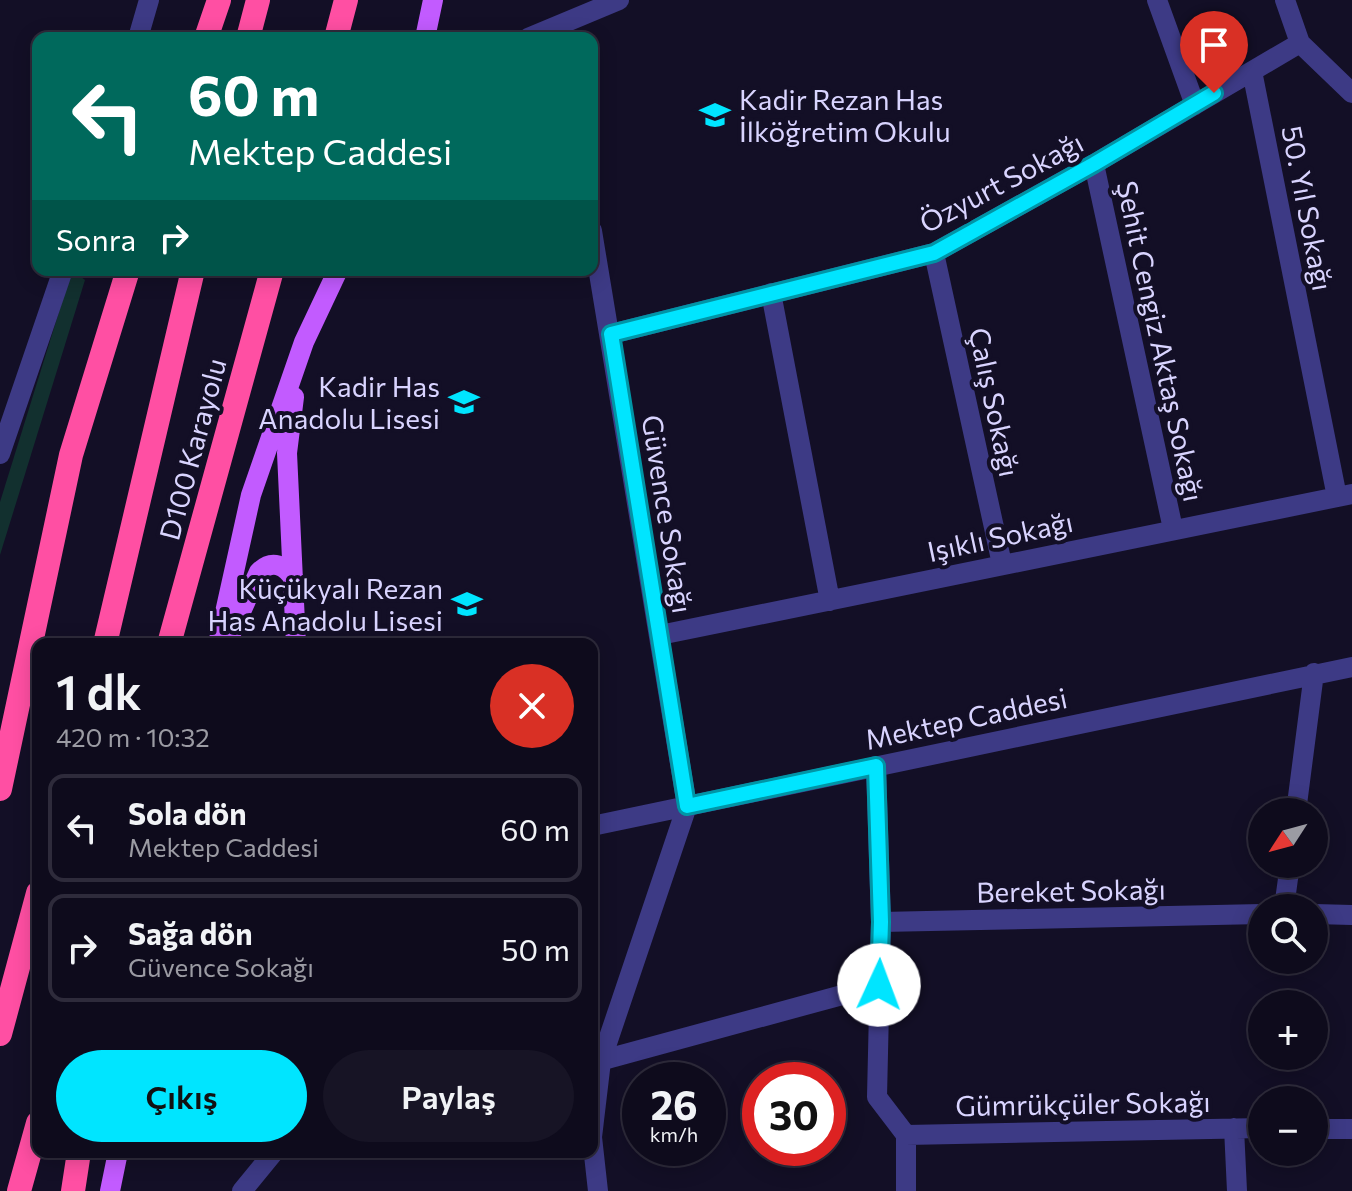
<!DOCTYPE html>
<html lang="tr">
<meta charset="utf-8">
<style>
body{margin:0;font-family:Commissioner,sans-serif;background:#171425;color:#f1f3f6;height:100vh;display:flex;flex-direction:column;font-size:30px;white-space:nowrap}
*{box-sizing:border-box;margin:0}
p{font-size:26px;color:#9b9ba3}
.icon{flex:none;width:44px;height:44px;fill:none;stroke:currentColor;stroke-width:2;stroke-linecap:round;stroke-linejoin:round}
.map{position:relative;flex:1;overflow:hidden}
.details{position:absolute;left:32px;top:638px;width:566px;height:520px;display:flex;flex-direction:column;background:#0e0b1c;border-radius:16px;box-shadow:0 4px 20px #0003,0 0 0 2px #2e2b3b}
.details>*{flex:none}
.guide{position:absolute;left:32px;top:32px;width:566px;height:244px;border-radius:16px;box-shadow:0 4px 20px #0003,0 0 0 2px #2e2b3b;background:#00695c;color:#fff;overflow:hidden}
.needle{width:52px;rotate:234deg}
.controls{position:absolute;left:1248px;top:798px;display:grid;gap:16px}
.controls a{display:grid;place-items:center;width:80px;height:80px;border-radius:50%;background:#0e0b1c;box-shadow:0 4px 20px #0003,0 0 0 2px #2e2b3b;font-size:40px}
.speed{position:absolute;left:622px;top:1062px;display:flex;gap:16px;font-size:40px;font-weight:700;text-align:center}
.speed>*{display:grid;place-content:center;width:104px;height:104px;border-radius:50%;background:#0e0b1c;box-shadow:0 4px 20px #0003,0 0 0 2px #2e2b3b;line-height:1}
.speed small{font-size:20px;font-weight:400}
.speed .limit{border:12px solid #d22;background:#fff;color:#111}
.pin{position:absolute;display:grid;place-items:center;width:68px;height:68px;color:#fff;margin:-82px -34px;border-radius:50% 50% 50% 0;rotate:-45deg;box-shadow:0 0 8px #0007}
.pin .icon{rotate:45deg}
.me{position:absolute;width:88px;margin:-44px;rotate:2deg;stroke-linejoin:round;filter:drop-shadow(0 0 6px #0008)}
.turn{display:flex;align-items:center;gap:28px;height:168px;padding:0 24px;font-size:36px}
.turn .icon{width:104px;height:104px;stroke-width:2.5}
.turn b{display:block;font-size:56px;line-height:68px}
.then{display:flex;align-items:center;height:76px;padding:0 24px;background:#0003;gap:16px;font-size:30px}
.round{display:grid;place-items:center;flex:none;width:84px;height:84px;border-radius:42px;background:#171425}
.summary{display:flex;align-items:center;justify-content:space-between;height:136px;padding:0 24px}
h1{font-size:48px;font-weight:600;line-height:60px}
.cta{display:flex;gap:16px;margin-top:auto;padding:16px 24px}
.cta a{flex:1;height:92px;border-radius:48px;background:#00e5ff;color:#111;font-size:32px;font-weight:600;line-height:92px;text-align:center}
.cta a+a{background:#171425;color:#f1f3f6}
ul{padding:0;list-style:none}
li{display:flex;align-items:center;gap:24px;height:108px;margin:0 16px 12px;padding:0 8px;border:4px solid #2e2b3b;border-radius:16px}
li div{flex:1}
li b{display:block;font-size:30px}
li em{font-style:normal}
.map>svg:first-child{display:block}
.green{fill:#12302f}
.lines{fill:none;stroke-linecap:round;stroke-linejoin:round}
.minor{stroke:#3d3a85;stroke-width:20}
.major{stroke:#c25bff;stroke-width:20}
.highway{stroke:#ff4fa3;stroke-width:24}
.route-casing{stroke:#0095a6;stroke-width:20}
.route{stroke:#00e5ff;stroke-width:14}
.labels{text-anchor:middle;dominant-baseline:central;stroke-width:8;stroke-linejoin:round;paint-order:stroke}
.poi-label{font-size:28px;fill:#d9d4ff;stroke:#130f26;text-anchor:end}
.street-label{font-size:28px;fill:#d9d4ff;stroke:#130f26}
</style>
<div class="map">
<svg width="1352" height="1191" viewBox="0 0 1352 1191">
<rect width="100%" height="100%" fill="#130f26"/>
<path class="green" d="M72 270 85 280 0 555V502Z"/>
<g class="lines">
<path class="minor" d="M1157 0 1195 105
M1285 0 1300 43 1352 93
M138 38 149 0
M528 38 619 0
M1252 71 1337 497
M1094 164 1173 529
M592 231 687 806 601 1061 592 1137 598 1191
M934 253 1002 564
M771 293 830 601
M611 334 934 253 1094 164 1300 43
M0 454 63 270
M660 635 1352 494
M876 766 881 922 877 1097 906 1135V1191
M1296 812 1314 673
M592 826 1352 667
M1284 908 1290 864
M1314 914 1352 915
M881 922 1262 914
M592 1063 879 985
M1234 1128 1237 1191
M1314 1129H1352
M906 1135 1262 1128
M242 1191 274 1152"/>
<path class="major" d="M425 38 433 0
M294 397 287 453 296 644
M228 640 259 572C272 559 285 565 294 579
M218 644 251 495 304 342 338 270
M110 1191 118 1152"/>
<path class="highway" d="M206 38 219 0
M248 38 258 0
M336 38 346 0
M105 644 193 270
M169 644 272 270
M0 789 71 455 128 270
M0 1034 38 893
M19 1191 38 1123
M73 1191 79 1152"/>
</g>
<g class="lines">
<g class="route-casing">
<path id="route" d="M879 985 881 922 876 766 687 806 611 334 934 253 1094 164 1214 93"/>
</g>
<use href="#route" class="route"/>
</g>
<defs>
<g id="school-bare" transform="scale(2.4)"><path d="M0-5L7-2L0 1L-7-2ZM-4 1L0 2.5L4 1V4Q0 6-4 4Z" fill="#00e5ff" stroke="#130f26" stroke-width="2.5" paint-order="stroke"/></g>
</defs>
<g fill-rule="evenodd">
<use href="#school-bare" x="715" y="115"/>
<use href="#school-bare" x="464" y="402"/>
<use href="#school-bare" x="467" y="604"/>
</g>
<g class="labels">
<g class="poi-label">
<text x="739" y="99" text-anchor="start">Kadir Rezan Has<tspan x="739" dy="32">İlköğretim Okulu</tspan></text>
<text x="440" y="386">Kadir Has<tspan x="440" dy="32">Anadolu Lisesi</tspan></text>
<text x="443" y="588">Küçükyalı Rezan<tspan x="443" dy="32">Has Anadolu Lisesi</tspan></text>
</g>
<g class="street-label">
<text transform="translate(1001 182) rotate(-28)">Özyurt Sokağı</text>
<text transform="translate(1308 208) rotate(79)">50. Yıl Sokağı</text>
<text transform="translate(1161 341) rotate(78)">Şehit Cengiz Aktaş Sokağı</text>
<text transform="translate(995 402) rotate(78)">Çalış Sokağı</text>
<text transform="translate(192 449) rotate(-75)">D100 Karayolu</text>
<text transform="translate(668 514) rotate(81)">Güvence Sokağı</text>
<text transform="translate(1000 536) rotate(-12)">Işıklı Sokağı</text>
<text transform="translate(966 718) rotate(-12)">Mektep Caddesi</text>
<text transform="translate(1071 890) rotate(-1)">Bereket Sokağı</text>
<text transform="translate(1083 1103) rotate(-1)">Gümrükçüler Sokağı</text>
</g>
</g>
</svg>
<div class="controls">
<a><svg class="needle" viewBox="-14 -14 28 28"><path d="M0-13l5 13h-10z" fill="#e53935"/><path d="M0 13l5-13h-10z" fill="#9b9ba3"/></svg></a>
<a><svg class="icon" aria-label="search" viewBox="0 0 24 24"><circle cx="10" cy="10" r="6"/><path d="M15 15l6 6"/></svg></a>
<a>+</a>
<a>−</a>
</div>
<div class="speed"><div>26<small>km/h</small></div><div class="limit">30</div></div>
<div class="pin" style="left:1214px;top:93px;background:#d93025"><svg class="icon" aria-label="arrive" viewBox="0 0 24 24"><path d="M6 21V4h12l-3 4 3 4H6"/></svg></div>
<svg class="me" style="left:879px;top:985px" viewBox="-20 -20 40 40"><circle r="19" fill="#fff"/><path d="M0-13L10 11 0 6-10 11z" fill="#00e5ff"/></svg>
<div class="guide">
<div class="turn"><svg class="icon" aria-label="left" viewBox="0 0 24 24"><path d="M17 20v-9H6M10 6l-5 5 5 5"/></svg><div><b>60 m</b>Mektep Caddesi</div></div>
<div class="then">Sonra<svg class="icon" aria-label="right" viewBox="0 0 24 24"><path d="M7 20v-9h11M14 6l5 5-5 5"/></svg></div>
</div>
<section class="details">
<div class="summary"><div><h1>1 dk</h1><p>420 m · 10:32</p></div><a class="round" style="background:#d93025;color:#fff"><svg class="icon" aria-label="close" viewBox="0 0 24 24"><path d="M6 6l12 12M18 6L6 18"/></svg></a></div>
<ul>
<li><svg class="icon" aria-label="left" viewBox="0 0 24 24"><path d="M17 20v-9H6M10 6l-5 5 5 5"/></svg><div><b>Sola dön</b><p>Mektep Caddesi</p></div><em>60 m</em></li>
<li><svg class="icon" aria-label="right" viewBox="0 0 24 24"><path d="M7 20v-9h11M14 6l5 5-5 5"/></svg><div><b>Sağa dön</b><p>Güvence Sokağı</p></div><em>50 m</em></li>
</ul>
<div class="cta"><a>Çıkış</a><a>Paylaş</a></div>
</section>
</div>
